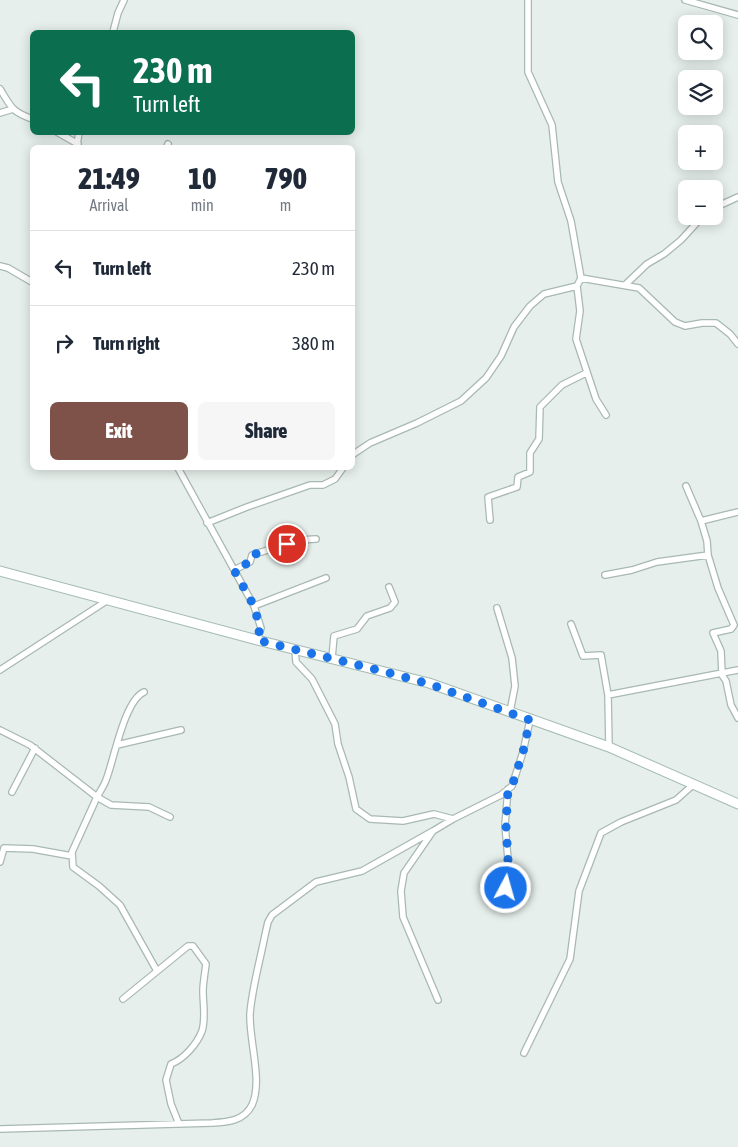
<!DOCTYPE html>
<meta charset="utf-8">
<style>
body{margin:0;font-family:"Asap Condensed",sans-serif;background:#f6f6f7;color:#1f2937;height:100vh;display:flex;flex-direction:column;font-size:19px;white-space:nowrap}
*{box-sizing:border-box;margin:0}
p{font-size:16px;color:#747a83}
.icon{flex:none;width:28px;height:28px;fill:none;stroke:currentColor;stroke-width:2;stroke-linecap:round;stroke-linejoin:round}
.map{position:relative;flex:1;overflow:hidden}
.sheet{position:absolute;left:30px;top:145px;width:325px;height:325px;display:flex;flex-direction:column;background:#fff;border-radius:8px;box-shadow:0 2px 12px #0003}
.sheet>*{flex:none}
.top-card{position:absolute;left:30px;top:30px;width:325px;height:105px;border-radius:8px;box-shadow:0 2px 12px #0003;background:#0b6e4f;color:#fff;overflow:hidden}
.fabs{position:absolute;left:678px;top:15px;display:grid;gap:10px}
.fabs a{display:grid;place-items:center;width:45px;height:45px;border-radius:8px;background:#fff;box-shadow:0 2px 12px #0003;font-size:25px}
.pin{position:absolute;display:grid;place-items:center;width:42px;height:42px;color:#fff;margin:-21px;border:2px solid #fff;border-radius:50%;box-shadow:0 1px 5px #0007}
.me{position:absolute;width:55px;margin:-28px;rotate:6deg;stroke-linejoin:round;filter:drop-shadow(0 0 4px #0008)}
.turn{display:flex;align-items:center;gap:18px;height:105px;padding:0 20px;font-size:22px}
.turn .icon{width:65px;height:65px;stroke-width:2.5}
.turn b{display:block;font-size:35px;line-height:42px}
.eta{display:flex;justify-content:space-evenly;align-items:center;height:85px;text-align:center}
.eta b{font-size:30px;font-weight:800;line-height:35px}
.action{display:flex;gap:10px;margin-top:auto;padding:10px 20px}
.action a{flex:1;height:58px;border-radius:8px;background:#7f5249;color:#fff;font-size:20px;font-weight:800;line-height:58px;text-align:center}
.action a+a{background:#f6f6f7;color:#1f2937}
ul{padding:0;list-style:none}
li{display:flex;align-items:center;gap:15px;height:75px;padding:0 20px;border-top:1px solid #e0e1e3}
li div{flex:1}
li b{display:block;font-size:19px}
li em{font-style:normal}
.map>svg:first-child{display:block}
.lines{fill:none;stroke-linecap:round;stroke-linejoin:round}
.minor-casing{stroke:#a8b8b2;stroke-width:8}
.secondary-casing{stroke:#a4bbb3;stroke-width:11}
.minor{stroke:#fff;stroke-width:5.5}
.secondary{stroke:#fff;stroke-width:9}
.route{stroke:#1a73e8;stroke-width:9;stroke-dasharray:0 16.2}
</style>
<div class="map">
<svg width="738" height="1147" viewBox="0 0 738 1147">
<rect width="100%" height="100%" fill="#e6efeb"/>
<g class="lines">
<g class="minor-casing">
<path id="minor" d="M528 0V72L552 125 558 182 571 221 581 278 639 288 675 322 685 326 702 323H716L730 334 738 344
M685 0 738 15
M113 32 118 13 124 0
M0 89C12 108 11 111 32 119
M0 113 13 109
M57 132 78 144
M77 145 79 132
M166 148 168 144
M714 208 738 197
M0 266 8 268 32 282
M581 278 577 286 580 311 576 339 596 399 606 415
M625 285 647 264 664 254 681 240 703 216
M352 455 370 443 417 423 461 401 486 378 501 356 514 327 530 306 544 294 577 286
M178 468 254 606 261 628 257 640
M686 486 701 521 707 541 708 555 718 588 734 625 731 629 713 633 721 651 722 675 726 681 731 705 738 718
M490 520 488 497 517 487 518 477 530 472V453L539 439 540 407 562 385 586 373
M701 521 738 512
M207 523 247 507 310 485H323L335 479 343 468
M234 570 250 562 252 555 299 540 316 539
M605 575 632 570 657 562 708 555
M254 606 326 578
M497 608 512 658 515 686 510 712
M571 624 583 656 601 655 608 695
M295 649 296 662 312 679 335 724 338 744 349 777 356 809 370 819 403 821 434 814 453 819 501 795 512 786 523 752 530 720
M332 658 334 636 357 629 367 616 390 608 395 602 389 587
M0 670 108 600
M144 692C124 701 114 760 106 780 104 786 100 791 97 797L111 805 149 807 170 817
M0 730 30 745 97 797 72 852 73 867 99 886 120 905 157 971
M117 745 181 730
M609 747 608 695 738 670
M12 792 35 748
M0 862 4 848 33 849 72 856
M508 905 506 888 508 859 505 825 508 789
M123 999 188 946H193L206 964C205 973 203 983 203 991 203 1004 206 1018 202 1031 197 1044 184 1059 171 1064L166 1080 171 1104 179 1124
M438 1000 403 917 401 891 404 873 433 831 453 819
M524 1053 570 959 579 891 601 833 621 822 676 800 694 784
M0 1129 212 1123C228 1122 244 1121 252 1105 263 1081 249 1041 250 1014 252 988 260 961 265 935L268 922 272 915 316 882 362 871 433 831"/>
</g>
<g class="secondary-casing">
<path id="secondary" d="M0 571 257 640 429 683 609 747 738 804"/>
</g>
<use href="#minor" class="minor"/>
<use href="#secondary" class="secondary"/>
</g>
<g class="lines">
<path class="route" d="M287 544 252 555 250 562 234 570 254 606 260 628 257 640 386 672 429 684 530 720 523 752 512 786 508 789 506 825 508 859 506 888"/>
</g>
</svg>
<div class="fabs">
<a><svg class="icon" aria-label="search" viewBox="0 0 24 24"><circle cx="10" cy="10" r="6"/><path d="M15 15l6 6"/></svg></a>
<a><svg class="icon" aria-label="layers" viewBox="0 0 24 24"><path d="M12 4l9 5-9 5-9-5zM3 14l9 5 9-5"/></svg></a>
<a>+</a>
<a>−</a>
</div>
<div class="pin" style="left:287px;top:544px;background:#d93025"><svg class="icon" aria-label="arrive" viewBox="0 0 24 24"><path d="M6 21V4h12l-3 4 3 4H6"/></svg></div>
<svg class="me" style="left:506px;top:888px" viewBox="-20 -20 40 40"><circle r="17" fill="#1a73e8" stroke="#fff" stroke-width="3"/><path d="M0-11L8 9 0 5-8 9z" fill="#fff"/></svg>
<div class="top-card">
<div class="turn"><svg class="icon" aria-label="left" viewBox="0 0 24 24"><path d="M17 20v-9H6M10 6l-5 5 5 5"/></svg><div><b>230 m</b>Turn left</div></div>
</div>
<section class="sheet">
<div class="eta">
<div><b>21:49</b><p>Arrival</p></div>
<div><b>10</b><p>min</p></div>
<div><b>790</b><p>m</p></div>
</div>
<ul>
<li><svg class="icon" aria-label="left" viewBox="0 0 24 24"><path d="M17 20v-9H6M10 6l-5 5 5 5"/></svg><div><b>Turn left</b></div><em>230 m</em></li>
<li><svg class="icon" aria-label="right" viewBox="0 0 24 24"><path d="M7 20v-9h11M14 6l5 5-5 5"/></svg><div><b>Turn right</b></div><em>380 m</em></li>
</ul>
<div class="action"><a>Exit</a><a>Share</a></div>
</section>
</div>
